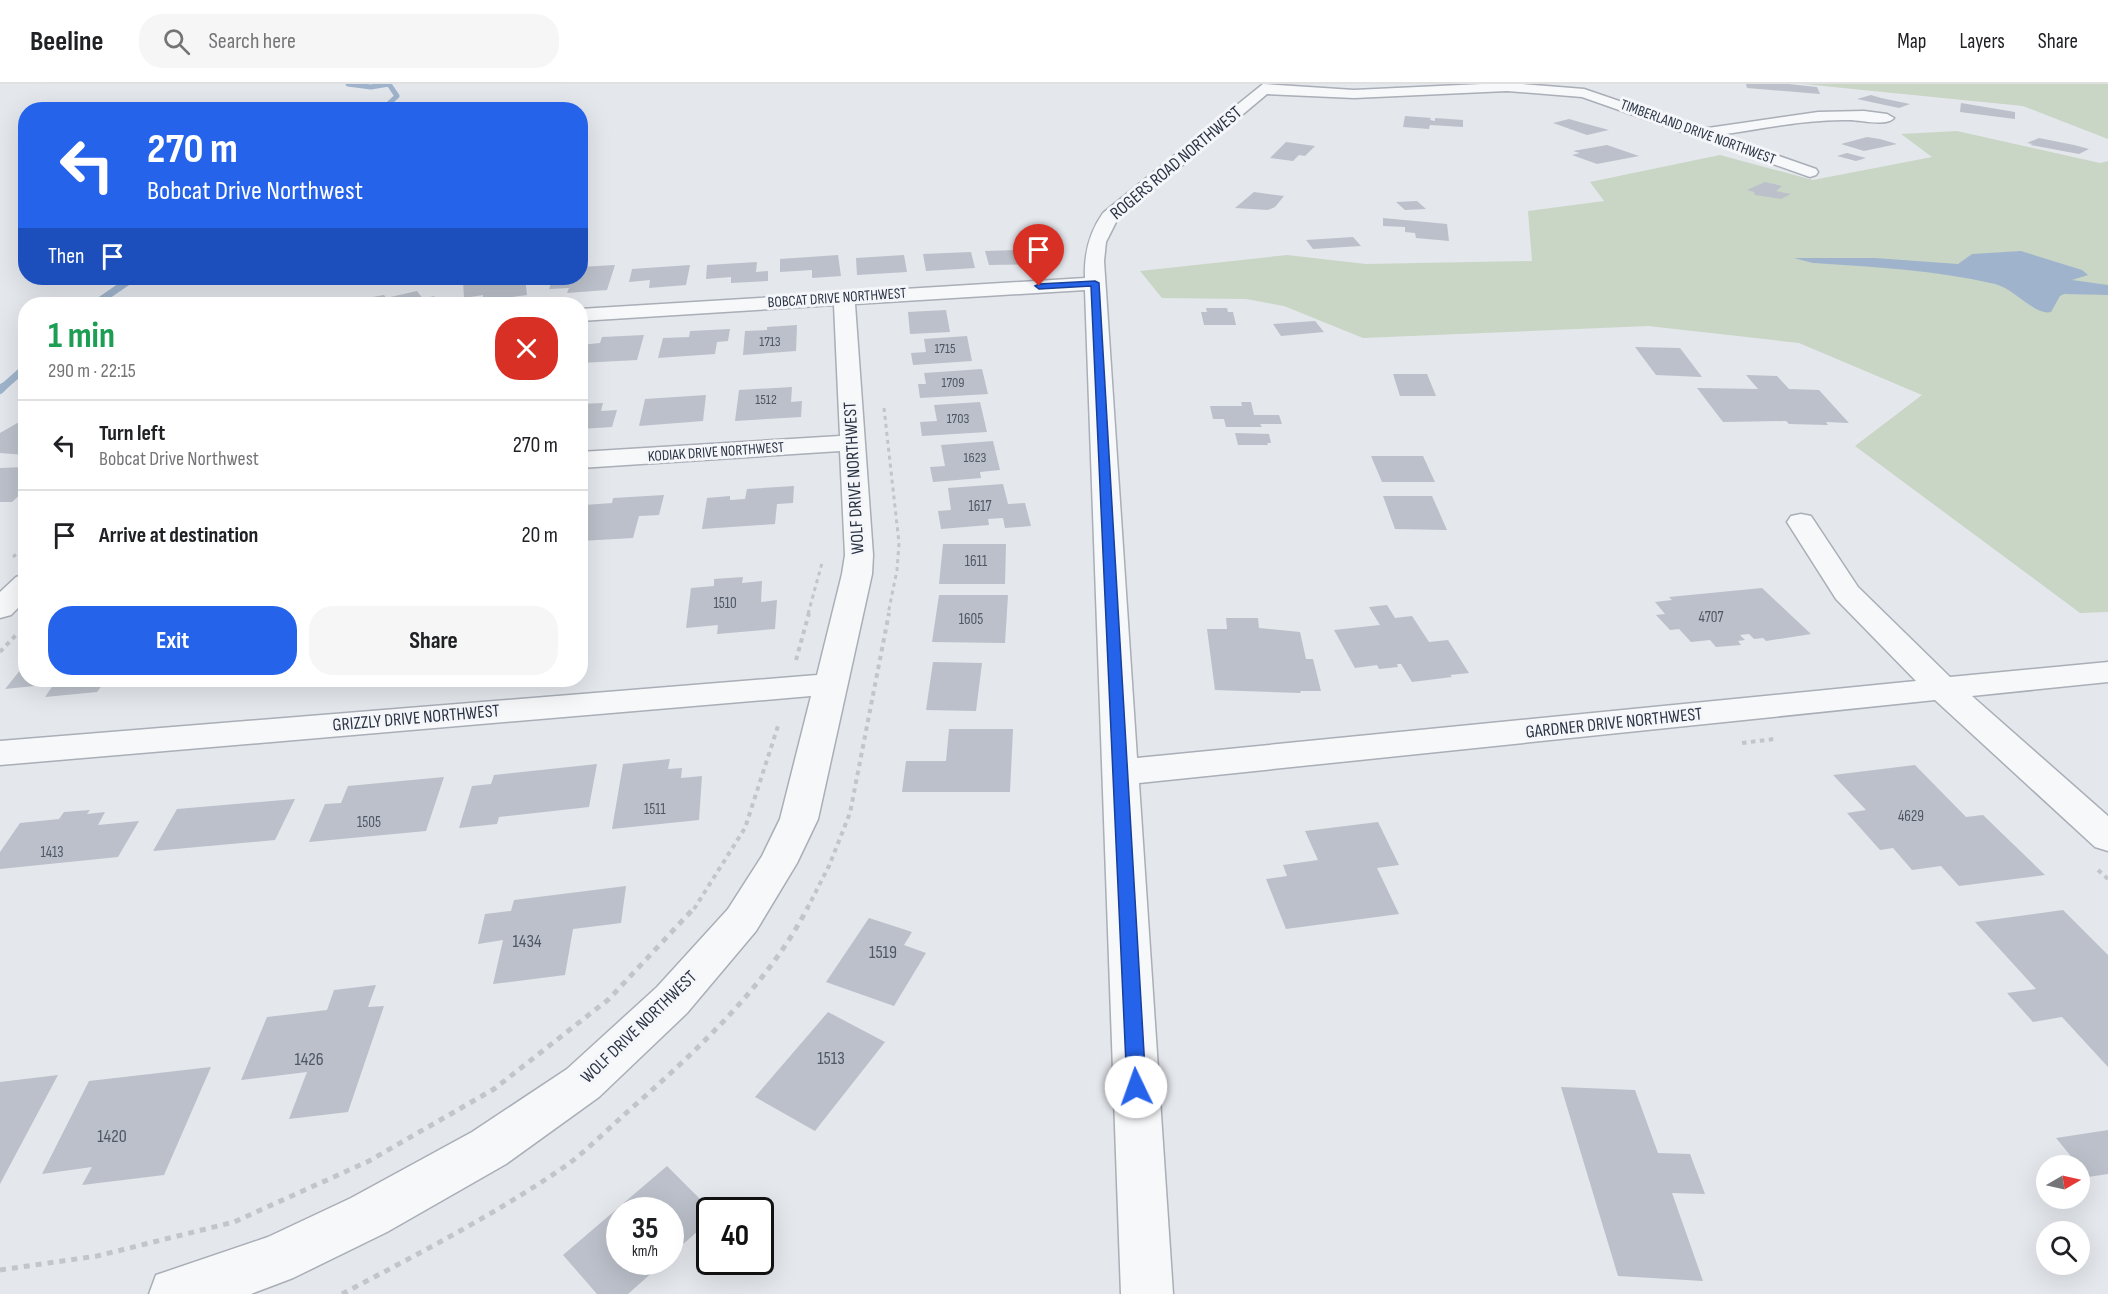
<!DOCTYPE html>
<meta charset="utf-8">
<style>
body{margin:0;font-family:"Sofia Sans Condensed",sans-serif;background:#f6f6f6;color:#202124;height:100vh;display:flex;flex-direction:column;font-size:22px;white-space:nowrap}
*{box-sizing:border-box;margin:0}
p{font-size:20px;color:#757577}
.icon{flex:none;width:33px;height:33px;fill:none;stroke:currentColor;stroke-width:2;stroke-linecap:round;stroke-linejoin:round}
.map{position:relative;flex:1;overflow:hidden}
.panel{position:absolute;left:18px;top:213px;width:570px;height:390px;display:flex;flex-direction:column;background:#fff;border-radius:24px;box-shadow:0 6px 24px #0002}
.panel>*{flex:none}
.top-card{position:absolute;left:18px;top:18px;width:570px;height:183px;border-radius:24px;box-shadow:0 6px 24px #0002;background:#2563eb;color:#fff;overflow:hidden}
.needle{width:39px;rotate:81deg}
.fabs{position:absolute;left:2036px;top:1071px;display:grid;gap:12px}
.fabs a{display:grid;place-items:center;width:54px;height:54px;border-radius:50%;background:#fff;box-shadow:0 6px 24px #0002;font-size:30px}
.speed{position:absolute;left:606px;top:1113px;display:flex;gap:12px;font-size:30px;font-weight:700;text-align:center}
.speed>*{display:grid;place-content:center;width:78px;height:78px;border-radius:50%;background:#fff;box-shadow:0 6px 24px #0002;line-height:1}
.speed small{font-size:15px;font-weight:400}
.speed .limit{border:3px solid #111;border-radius:9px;background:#fff;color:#111}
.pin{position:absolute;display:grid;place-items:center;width:51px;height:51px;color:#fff;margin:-62px -26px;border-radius:50% 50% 50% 0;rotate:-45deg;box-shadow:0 0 6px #0007}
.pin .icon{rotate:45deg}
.me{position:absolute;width:66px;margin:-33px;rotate:357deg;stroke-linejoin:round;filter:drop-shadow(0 0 4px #0008)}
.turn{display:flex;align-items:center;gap:21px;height:126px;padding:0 30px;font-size:27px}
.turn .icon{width:78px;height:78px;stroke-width:2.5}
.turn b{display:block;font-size:42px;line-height:51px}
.then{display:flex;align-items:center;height:57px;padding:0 30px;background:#0003;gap:12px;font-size:22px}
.round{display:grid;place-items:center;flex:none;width:63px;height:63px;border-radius:24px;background:#f6f6f6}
.headline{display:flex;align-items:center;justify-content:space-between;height:102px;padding:0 30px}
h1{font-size:36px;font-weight:700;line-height:45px;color:#1e9e55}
.cta{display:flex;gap:12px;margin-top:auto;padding:12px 30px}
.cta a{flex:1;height:69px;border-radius:24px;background:#2563eb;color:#fff;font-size:24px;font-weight:700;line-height:69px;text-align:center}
.cta a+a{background:#f6f6f6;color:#202124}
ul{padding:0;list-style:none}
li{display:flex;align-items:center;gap:18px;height:90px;padding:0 30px;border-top:2px solid #e0e0e0}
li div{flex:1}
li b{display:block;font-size:22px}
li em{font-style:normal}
header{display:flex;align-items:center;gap:36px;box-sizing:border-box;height:84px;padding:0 30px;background:#fff;border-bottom:2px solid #e0e0e0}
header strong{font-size:28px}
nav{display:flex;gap:33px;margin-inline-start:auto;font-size:21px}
.search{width:420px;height:54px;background:#f6f6f6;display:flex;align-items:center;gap:15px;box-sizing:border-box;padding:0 21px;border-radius:24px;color:#757577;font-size:22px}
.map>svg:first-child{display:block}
.green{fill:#c9d6c5}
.water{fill:#9fb4cc}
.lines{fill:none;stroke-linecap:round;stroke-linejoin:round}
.stream-far2{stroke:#9fb4cc;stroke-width:5}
.stream-far1{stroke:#9fb4cc;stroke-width:7}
.stream{stroke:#9fb4cc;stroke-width:8}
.building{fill:#bbc0ca}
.minor-casing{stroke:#a9aeb7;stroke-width:3}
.path-far2{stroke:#c2c5cb;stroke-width:3;stroke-dasharray:4 4;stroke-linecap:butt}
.path-far1{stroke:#c2c5cb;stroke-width:4;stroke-dasharray:4.5 4.5;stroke-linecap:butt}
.path{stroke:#c2c5cb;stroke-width:5;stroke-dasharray:6 6;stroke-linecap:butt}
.minor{fill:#f7f8fa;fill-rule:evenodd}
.route{fill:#2563eb;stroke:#184099;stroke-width:1.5}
.labels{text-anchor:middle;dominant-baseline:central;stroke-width:6;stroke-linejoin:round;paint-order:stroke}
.far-number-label{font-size:14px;fill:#4f5766}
.far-street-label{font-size:15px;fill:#2b3445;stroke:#f4f6f9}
.number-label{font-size:15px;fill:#4f5766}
.street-label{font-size:18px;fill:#2b3445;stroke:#f4f6f9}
.near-number-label{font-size:18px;fill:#4f5766}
</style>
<header>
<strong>Beeline</strong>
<div class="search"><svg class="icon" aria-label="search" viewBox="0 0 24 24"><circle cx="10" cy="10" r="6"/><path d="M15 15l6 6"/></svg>Search here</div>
<nav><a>Map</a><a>Layers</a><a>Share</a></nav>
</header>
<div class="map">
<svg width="2108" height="1210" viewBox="0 0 2108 1210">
<rect width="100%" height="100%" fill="#e4e7ec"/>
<path class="green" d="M1803 0H2108V55L2023 22Z
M1957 47 2100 79 2108 77V528L2080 529 1855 362 1922 311 1799 259 1648 242 1363 254 1284 222 1246 215 1162 214 1140 187 1287 171 1366 180 1532 177 1528 127 1604 117 1590 98 1720 71 1813 96 1932 73 1901 50Z"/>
<path class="water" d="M2021 167 2082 186 2088 191 2072 196 2108 201V211L2064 210 2060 212 2051 228C2035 232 2015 205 1995 200 1936 186 1874 183 1813 179L1794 174H1875L1958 180 1972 170Z"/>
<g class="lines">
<path class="stream-far2" d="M348 0 371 3 389 0 397 12 382 26"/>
<path class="stream-far1" d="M95 220 133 194
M1 305 26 283"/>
<path class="stream" d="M0 306 3 303"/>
</g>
<path class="building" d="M1746 0H1788L1817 3 1820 10 1747 4Z
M1871 11 1881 14 1910 20 1899 24 1857 15Z
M1961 19 2015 28V35L1960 28Z
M1405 32 1431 34 1430 36 1435 37V34L1463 36V43L1430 41 1429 45 1403 43Z
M1569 35 1583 39 1609 46 1587 51 1553 39Z
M1867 53 1880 55 1897 60 1864 67 1841 60Z
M2039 54 2074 61 2089 65 2079 70 2030 61 2033 60 2027 59Z
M1286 58 1315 62 1305 72 1299 71 1293 77 1270 74Z
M1607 61 1639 72 1597 80 1572 71 1580 69 1573 67Z
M1847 69 1866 74 1856 77 1837 72Z
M1765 98 1782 102 1776 107 1791 110 1781 115 1755 111 1754 108 1747 106Z
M1254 108 1284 112 1275 123 1268 126 1235 124Z
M1417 117 1426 125 1405 126 1396 118Z
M1383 134 1447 140 1449 157 1416 154 1415 149 1405 148V143L1383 142Z
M1353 153 1361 162 1313 165 1306 156Z
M1017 166 1018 172 1033 171 1036 180 989 181 985 167Z
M971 168 975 184 926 187 923 170Z
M838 171 841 192 812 194V186L780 188V175Z
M904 171 907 188 857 191 856 174Z
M757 178 756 188 768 187V197L731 199V193L706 195 707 181Z
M615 181 607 206 567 209 569 204 549 205 553 194H580V183Z
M690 181 686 201 649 204 650 196 629 198 632 185Z
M475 194H525L527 211 483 217V211L464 214 463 197 475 196Z
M417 207 423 215 434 212 440 220H371L367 214 384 211 386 214Z
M1206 224H1227L1228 228H1233L1236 241H1204L1201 228H1207Z
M946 226 950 248 910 250 908 228Z
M1315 237 1324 248 1281 252 1273 240Z
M797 241 796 267 743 271 745 247 767 246V243Z
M730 245 728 257 717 258 715 270 658 274 663 254 689 253 690 247Z
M644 251 637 276 580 279V261L600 259 602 253Z
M967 252 972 277 913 281 911 269 926 268 924 255Z
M1635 263 1680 264 1702 293 1656 291Z
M982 285 988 310 920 314 918 300H926L924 289Z
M1393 290H1427L1436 312H1400Z
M1746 291 1777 292 1789 305 1819 306 1849 339 1826 338 1828 341 1789 340 1786 337 1723 338 1697 304 1758 305Z
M792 303 791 318 802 317 801 333 735 337 739 306Z
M706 311 703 337 639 342 645 315Z
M980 318 987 348 922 352 920 338 937 337 934 321Z
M1241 318H1251L1254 331H1279L1282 340H1260L1262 343H1226L1224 335H1213L1210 322H1242Z
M603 319 601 327 617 326 612 343 580 345V320Z
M26 334V371L0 369V349Z
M1235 349 1269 350 1271 359H1267L1268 361H1238Z
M993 357 1000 386 980 388 981 394 933 398 930 383 945 382 941 361Z
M1371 372H1423L1435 398H1382Z
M26 383V405L12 418H0V384Z
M1003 400 1008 420 1025 419 1031 442 1005 444 1003 434 988 435 989 441 941 445 938 427 951 426 948 404Z
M794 402 793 419 777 420 775 440 702 445 707 414 730 412V416L745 415 747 405Z
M664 411 659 431 639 432 633 454 580 457V435L585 421 612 419 613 414Z
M1383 412H1432L1447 446 1395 445Z
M943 460H1006L1005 500H939Z
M743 493 742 499 762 497 761 518 777 516 775 545 717 550 718 541 686 544 691 504 714 502V495Z
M1762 504 1811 550 1766 557 1763 554 1754 555 1749 550 1740 551 1745 556 1738 557 1741 561 1716 563 1710 556 1691 558 1679 545 1670 546 1656 531 1665 530 1655 518 1672 516 1669 513Z
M939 511H1008L1005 559 932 558Z
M1387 521 1395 534 1412 532 1429 558 1448 556 1469 589 1450 591 1452 593 1412 598 1401 580H1397L1398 583 1379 585 1377 581 1355 584 1334 546 1380 541 1369 523Z
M1226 534H1258L1259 544 1300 548 1306 575H1313L1321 607H1300L1301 609 1215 606 1207 545H1227Z
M933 578 982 579 976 627 926 626Z
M26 579V596H106L97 608 45 613 54 600 5 605Z
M949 645H1013L1010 708H902L906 677H946Z
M670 675 668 685 682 684 681 694 702 692 699 736 612 745 623 680Z
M597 680 589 723 499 733 497 740 459 744 472 702 491 700 494 691Z
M1915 681 1966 733 1983 731 2045 791 1959 802 1941 782 1912 786 1893 764 1880 766 1847 729 1866 726 1833 691Z
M444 693 426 747 309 758 325 720 341 719 348 702Z
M295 715 275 756 153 767 177 725Z
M90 726 87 730 105 728 98 741 139 737 118 773 0 785V768L20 739 59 735 64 728Z
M1378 738 1399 781 1377 784 1399 830 1286 845 1266 795 1287 792 1283 781 1318 776 1305 747Z
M626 802 621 839 573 845 565 891 493 900 503 856 478 860 485 830 511 827 514 816Z
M2063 826 2108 871V983L2062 933 2033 938 2007 909 2036 905 1975 838Z
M869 834 912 848 904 861 926 869 894 922 826 898Z
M376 901 368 923 384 922 348 1028 289 1035 307 988 241 996 267 933 327 926 334 906Z
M828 928 885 958 815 1047 755 1013Z
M211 983 164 1091 82 1101 92 1083 42 1090 89 997Z
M58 991 0 1100V998Z
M1561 1003 1635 1006 1658 1069 1690 1070 1705 1110 1672 1109 1703 1197 1618 1192Z
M2108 1046V1090L2088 1093 2056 1054Z
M667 1082 710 1125V1136L670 1172V1126H620V1178H664L628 1210H597L563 1171Z"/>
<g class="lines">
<g class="minor-casing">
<path id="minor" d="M1263 0 1354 6 1482 0H1522L1584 5 1701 45 1818 28 1864 27 1887 30 1894 34C1886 43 1861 36 1849 36 1806 35 1763 45 1719 51L1816 85 1818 88 1816 91 1810 93 1582 13 1507 7 1354 14 1267 10 1117 136 1106 158 1104 177 1137 674 1916 597 1836 515 1787 438 1791 432 1801 430 1811 432 1858 503 1950 593 2108 578V598L1972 612 2108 732V767L2095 763 1935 616 1139 699 1173 1210H1121L1085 206 855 220 873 471 872 490 818 735 797 779 756 847 687 929 599 1013 506 1080 387 1148 293 1194 251 1210H149L156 1191 268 1153 351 1114 472 1048 567 985 657 903 728 825 762 772 780 735 811 612 0 681V657L817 591 842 490 845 471 840 367 580 384V368L840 352 834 221 580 237V225L1085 194C1084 170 1089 149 1103 129Z
M26 490V516L11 531 0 534V508L16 493Z"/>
</g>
<path class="path-far2" d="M884 324 899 459 897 486 888 530
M13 473 26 462
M808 530 822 479"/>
<path class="path-far1" d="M0 568 17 550
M796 576 809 529
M1742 659 1774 655
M2098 786 2108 795
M694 825 745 744 778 642
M807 825 829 782 850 729 889 529"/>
<path class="path" d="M0 1186 97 1172 234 1138 369 1077 494 1005 609 915 695 823
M342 1210C418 1170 496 1130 567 1081 587 1066 606 1047 625 1030 692 971 766 904 808 823"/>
<use href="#minor" class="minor"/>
</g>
<path class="route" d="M1095 197 1099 199 1146 1003 1143 1009 1136 1011 1130 1009 1127 1003 1091 202 1039 205 1035 202 1039 200Z"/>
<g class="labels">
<g class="far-number-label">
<text x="770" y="257">1713</text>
<text x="945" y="264">1715</text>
<text x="953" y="298">1709</text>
<text x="766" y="315">1512</text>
<text x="958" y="334">1703</text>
<text x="975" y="373">1623</text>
</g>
<g class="far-street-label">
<text transform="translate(1698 48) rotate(20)">TIMBERLAND DRIVE NORTHWEST</text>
<text transform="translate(837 214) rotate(-4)">BOBCAT DRIVE NORTHWEST</text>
<text transform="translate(716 368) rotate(-4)">KODIAK DRIVE NORTHWEST</text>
</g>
<g class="number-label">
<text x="980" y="422">1617</text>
<text x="976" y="477">1611</text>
<text x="725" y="519">1510</text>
<text x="1711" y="533">4707</text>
<text x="971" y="535">1605</text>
<text x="655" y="725">1511</text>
<text x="1911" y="732">4629</text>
<text x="369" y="738">1505</text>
<text x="52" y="768">1413</text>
</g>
<g class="street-label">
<text transform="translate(1176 79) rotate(-40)">ROGERS ROAD NORTHWEST</text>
<text transform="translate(854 394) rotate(-93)">WOLF DRIVE NORTHWEST</text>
<text transform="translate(416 634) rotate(-5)">GRIZZLY DRIVE NORTHWEST</text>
<text transform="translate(1614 639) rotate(-6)">GARDNER DRIVE NORTHWEST</text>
<text transform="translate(639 943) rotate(-44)">WOLF DRIVE NORTHWEST</text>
</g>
<g class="near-number-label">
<text x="527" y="857">1434</text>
<text x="883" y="868">1519</text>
<text x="831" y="974">1513</text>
<text x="309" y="975">1426</text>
<text x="112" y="1052">1420</text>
</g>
</g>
</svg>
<div class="fabs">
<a><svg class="needle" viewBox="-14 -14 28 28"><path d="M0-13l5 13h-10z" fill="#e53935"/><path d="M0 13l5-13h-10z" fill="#757577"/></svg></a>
<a><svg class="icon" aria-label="search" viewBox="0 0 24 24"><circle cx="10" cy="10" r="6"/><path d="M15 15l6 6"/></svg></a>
</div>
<div class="speed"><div>35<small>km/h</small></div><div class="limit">40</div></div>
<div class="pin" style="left:1039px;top:202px;background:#d93025"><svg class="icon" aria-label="arrive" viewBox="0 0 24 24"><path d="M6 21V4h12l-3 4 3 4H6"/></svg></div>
<svg class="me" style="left:1136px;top:1003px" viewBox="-20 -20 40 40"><circle r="19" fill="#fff"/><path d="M0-13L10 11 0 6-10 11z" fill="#2563eb"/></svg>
<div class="top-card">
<div class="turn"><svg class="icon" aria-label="left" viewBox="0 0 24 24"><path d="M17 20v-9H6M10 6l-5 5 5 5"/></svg><div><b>270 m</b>Bobcat Drive Northwest</div></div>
<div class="then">Then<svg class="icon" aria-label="arrive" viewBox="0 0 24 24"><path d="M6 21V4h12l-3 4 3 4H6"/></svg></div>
</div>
<section class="panel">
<div class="headline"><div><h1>1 min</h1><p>290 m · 22:15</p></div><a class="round" style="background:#d93025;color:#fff"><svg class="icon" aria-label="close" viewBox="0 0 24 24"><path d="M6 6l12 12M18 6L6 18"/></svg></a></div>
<ul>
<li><svg class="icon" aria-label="left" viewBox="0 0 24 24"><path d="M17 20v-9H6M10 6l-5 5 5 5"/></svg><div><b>Turn left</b><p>Bobcat Drive Northwest</p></div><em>270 m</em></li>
<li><svg class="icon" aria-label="arrive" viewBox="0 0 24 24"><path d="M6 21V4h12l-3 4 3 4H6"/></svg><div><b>Arrive at destination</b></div><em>20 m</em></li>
</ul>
<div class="cta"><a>Exit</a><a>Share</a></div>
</section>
</div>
